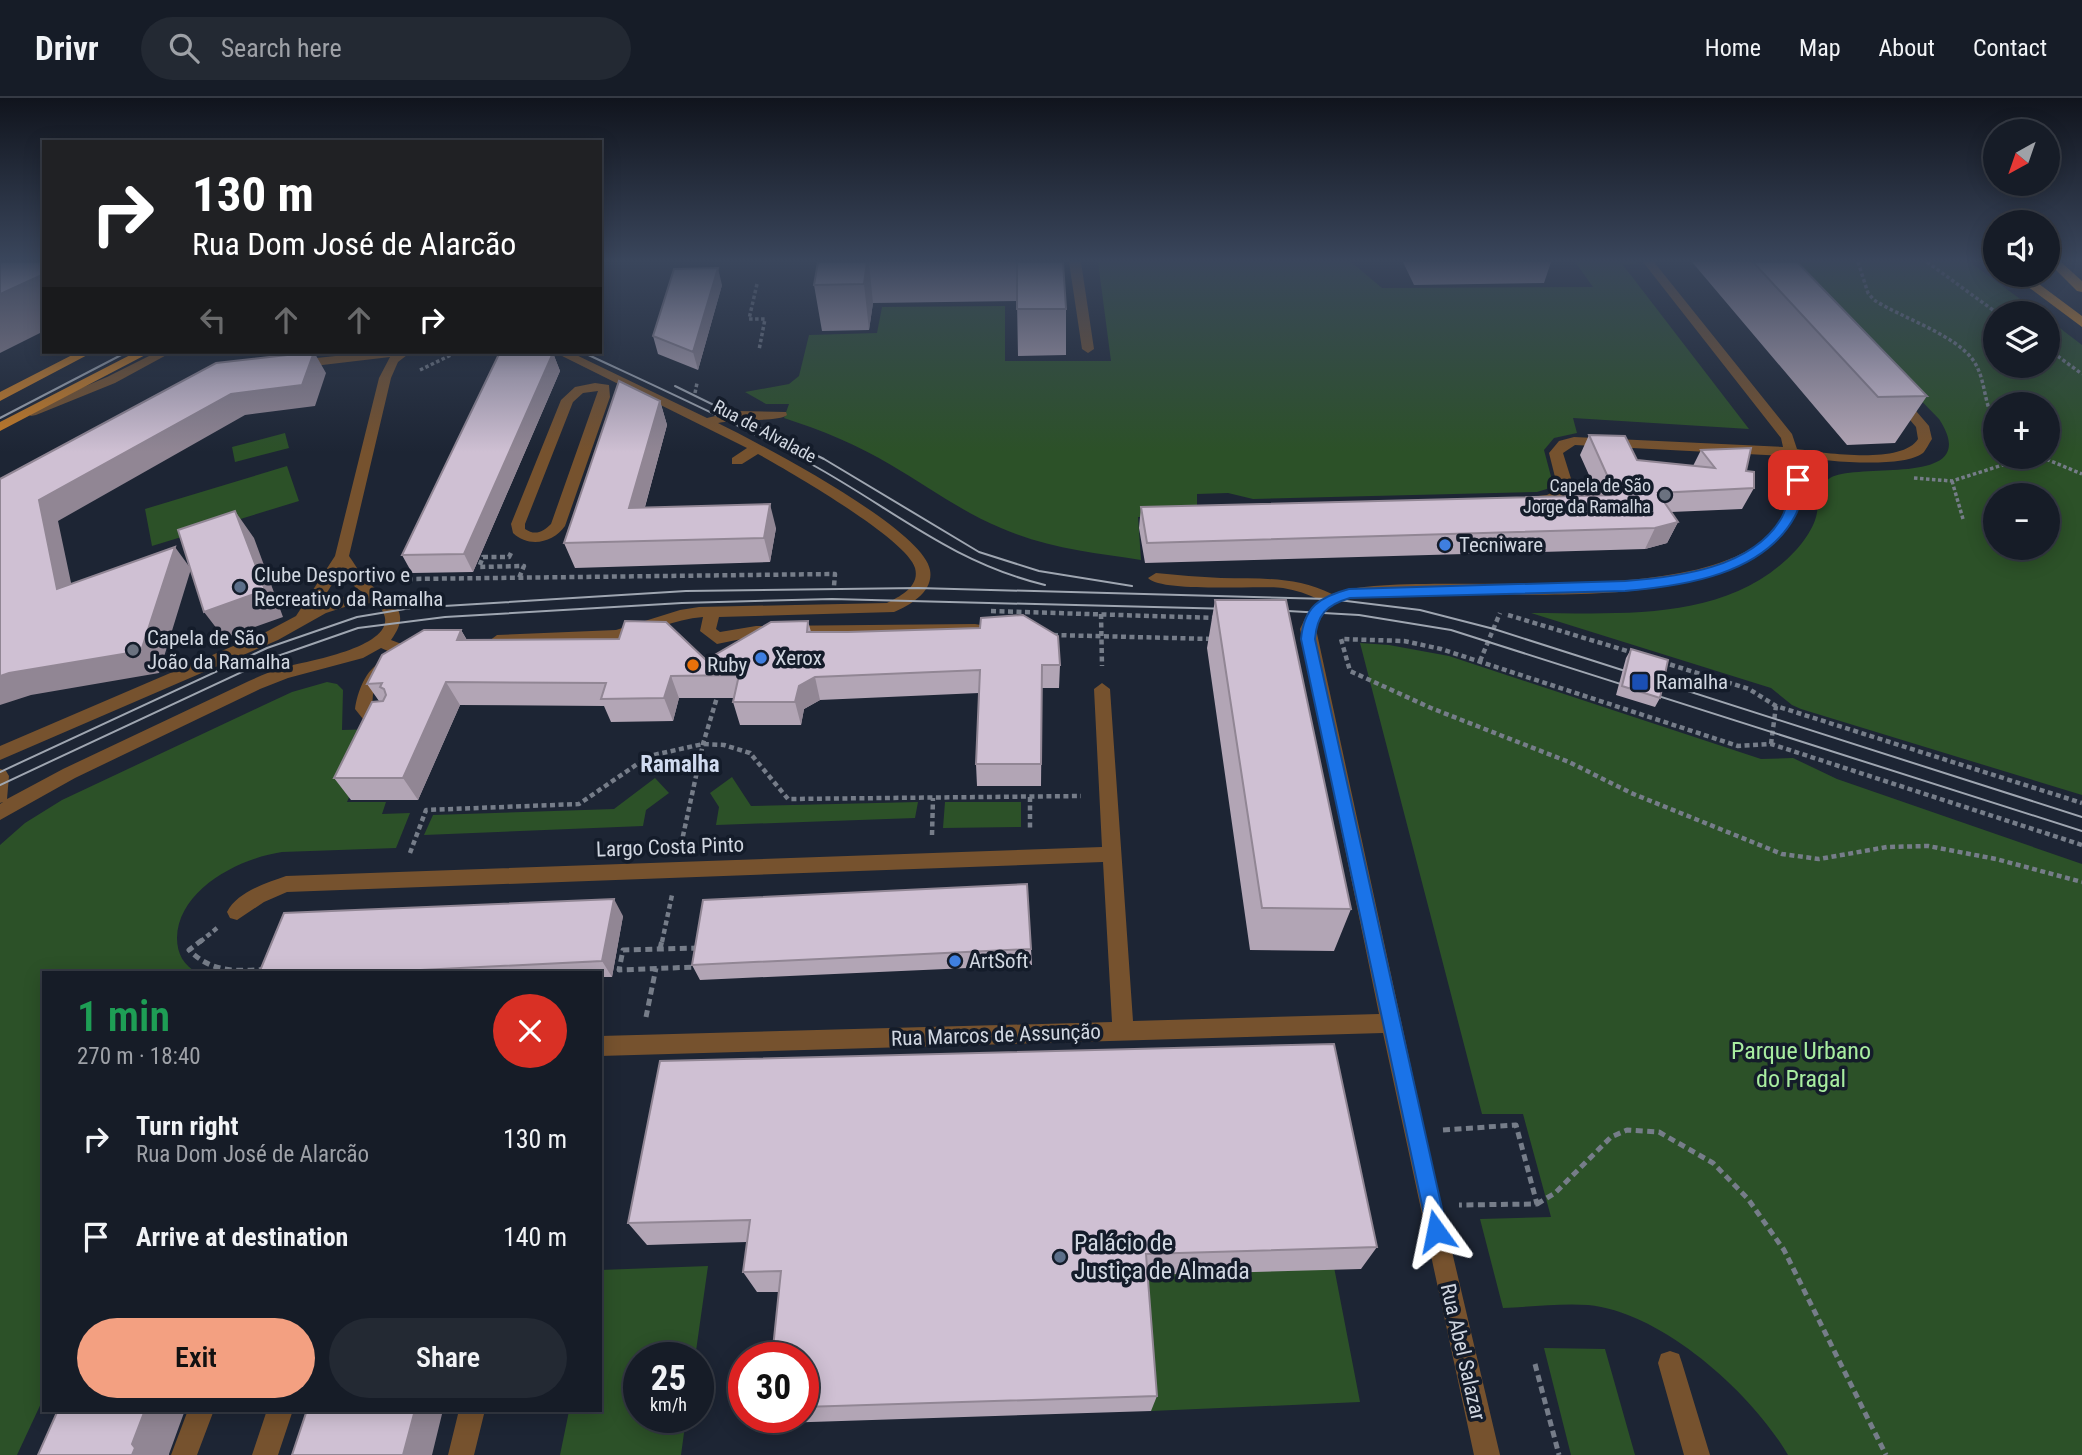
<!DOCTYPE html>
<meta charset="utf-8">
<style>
body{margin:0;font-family:"Roboto Condensed",sans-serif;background:#232933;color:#f1f3f6;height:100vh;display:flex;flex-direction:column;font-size:26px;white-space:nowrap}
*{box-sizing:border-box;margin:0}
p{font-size:23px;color:#9ea1a7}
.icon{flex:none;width:38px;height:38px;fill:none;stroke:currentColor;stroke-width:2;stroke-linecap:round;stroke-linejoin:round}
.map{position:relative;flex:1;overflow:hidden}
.details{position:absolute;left:42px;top:873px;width:560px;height:441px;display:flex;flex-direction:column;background:#161c27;border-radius:0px;box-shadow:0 4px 18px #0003,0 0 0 2px #353a44}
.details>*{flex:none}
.banner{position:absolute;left:42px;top:42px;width:560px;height:214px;border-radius:0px;box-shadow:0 4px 18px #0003,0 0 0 2px #353a44;background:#202124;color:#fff;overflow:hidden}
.needle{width:46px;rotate:220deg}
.buttons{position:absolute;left:1983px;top:21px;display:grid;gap:14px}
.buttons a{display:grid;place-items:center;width:77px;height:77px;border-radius:50%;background:#161c27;box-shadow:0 4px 18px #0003,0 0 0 2px #353a44;font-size:35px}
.speed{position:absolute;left:623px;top:1244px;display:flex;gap:14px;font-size:35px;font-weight:700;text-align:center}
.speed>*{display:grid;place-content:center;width:91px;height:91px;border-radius:50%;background:#161c27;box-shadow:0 4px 18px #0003,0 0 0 2px #353a44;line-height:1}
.speed small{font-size:18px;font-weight:400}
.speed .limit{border:10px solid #d22;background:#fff;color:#111}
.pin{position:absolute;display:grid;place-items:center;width:60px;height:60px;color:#fff;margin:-30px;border-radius:14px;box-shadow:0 4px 10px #0006}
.me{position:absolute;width:77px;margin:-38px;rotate:348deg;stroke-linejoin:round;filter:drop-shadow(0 0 5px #0008)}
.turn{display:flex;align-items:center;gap:24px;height:147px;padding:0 35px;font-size:32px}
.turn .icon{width:91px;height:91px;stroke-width:2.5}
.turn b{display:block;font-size:49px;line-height:60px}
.lanes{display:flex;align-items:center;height:66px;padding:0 35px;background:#0003;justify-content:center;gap:35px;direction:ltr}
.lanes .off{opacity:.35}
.round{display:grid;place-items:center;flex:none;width:74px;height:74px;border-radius:37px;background:#232933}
.overview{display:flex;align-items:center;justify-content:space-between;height:119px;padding:0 35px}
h1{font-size:42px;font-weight:600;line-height:52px;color:#1e9e55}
.primary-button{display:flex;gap:14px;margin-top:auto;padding:14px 35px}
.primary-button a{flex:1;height:80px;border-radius:42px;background:#f3a081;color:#111;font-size:28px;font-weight:600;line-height:80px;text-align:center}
.primary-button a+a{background:#232933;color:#f1f3f6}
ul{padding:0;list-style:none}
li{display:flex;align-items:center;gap:21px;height:98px;padding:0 35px}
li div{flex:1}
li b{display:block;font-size:26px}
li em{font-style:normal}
header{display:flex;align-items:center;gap:42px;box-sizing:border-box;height:98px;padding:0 35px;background:#161c27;border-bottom:2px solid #353a44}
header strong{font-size:33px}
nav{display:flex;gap:38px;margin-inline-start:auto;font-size:24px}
.search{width:490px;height:63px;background:#232933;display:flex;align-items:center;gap:18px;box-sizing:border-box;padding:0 24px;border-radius:38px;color:#9ea1a7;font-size:26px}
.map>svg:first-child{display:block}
.green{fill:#2c5128;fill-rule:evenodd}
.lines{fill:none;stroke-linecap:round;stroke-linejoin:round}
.path-far2{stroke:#767d89;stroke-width:3.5;stroke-dasharray:3.5 2.5;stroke-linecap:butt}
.path-far1{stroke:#767d89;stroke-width:4.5;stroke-dasharray:5 3.5;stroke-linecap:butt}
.path{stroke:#767d89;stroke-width:5;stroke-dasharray:7 4.5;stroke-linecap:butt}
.minor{fill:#76522e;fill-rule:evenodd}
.major{fill:#c57b26;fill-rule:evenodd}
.highway{fill:#e58b1a;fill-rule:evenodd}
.tram{stroke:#9fa6b1;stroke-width:2}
.wall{fill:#b2a5b5}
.shaded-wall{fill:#918694}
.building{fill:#cfc0d3;stroke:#918694;stroke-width:2}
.route{fill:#1a73e8;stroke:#114b97;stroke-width:2}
.worship-dot{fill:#6b7280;stroke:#141c2a;stroke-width:2.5}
.shop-dot{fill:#3f7fe0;stroke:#141c2a;stroke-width:2.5}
.service-dot{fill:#5c6f8a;stroke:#141c2a;stroke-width:2.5}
.food-dot{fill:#e8710a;stroke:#141c2a;stroke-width:2.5}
.transit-dot{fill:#1a4fb4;stroke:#141c2a;stroke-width:2.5}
.labels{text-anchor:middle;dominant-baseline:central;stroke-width:7;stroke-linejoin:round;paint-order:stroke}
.far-street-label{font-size:18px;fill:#d1d7e1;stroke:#141c2a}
.far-poi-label{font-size:18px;fill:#d1d7e1;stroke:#141c2a;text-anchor:end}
.poi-label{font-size:21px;fill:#d1d7e1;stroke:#141c2a;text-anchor:start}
.street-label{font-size:21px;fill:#d1d7e1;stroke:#141c2a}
.neighbourhood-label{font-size:23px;font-weight:bold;fill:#d0dbf0;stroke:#141c2a}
.near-park-label{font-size:24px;fill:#a8eda0;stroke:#141c2a}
.near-poi-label{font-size:24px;fill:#d1d7e1;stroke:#141c2a;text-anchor:start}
</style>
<header>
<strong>Drivr</strong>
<div class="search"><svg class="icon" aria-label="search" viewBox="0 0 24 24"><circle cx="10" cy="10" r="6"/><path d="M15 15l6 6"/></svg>Search here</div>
<nav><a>Home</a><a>Map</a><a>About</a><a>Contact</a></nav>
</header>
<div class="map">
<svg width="2082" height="1357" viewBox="0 0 2082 1357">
<rect width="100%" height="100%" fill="#1d2534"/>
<path class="green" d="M1098 164H1351L1382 190 1593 189 1575 164H1636L1638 166 1623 167 1749 331 1573 320 1577 335 1554 340 1544 352 1553 386 1550 390 1537 394 1253 401 1228 395 1197 396V419H1138L1141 462C1094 455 1046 450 1001 430 962 414 927 388 891 367 858 347 821 332 784 320L789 306H766L745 294 789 286 799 278 809 237 877 235 882 209 1005 208V263H1111Z
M1786 164H1970L2039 215H1995V268H2048V221L2082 247V697L1801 611 1792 607 1771 590 1531 515C1622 515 1730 525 1797 451 1805 442 1813 430 1816 419 1820 405 1816 389 1830 380 1858 363 1985 391 1939 321ZM1995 306H2048V359H1995ZM1995 397H2048V450H1995Z
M285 335 289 350 235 364 232 349Z
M287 368 299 403 152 448 145 411Z
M1360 545 1389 547 1449 558 1761 661 1793 660 1837 681 2082 766V1357H1788C1752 1295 1662 1214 1588 1207 1561 1205 1530 1209 1503 1210L1480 1121 1551 1119 1523 1016H1482Z
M327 584 337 586 343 592 342 632 379 631 347 704H386L382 716 410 715 396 750 282 754C240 760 178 791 177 840 177 856 184 868 198 875H44V1299L17 1357H0V747L25 725 62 702 264 607 292 594Z
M732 679 751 708 918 704 915 720 716 727 719 709 710 695Z
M655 680 669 695 646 712 643 728 424 737 433 717 614 711Z
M945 704H1021V729L943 730Z
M708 1168 695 1260H639V1320H686L681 1357H560L569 1313 600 1312V1172Z
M1334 1169 1360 1304 1151 1313 1141 1177Z
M1544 1250 1605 1251 1635 1357H1571Z"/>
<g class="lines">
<path class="path-far2" d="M1858 164 1868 195 1874 202C1902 220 1954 236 1973 262 1986 280 1983 305 1995 324
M1927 164 1997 215
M757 186 749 221H765L759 252
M2048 251 2082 276
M420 272 457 254
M695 295 697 285
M2041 359 2082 376
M1914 380 1952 383 2028 359
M1952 383 1963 421"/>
<path class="path-far1" d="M511 455 509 459H483L479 469 524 468 519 480
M391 479 409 481 835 476 834 488
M991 513 1216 520
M1101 516 1102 568
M1508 517 1634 555
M1053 537 1212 541
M1480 563 1500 515
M1662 564 1749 591 1776 608 2082 705
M1771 646 1776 608
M1030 699V733
M932 737 933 700
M681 747 703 646 718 596
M2082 747 1771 646 1738 648 1441 551 1404 543 1341 541 1350 573 1431 610 1569 664 1631 695 1782 756 1819 761 1887 749 1928 748 1996 761 2082 784
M410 755 426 712 579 706 649 658 703 646 724 647 750 655 788 701 1081 698
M200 844 217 830
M662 844 672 797"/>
<path class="path" d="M202 842 189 852C213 876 238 873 270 871L268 875
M698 850 695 869 619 872 623 852Z
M660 851 662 842
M646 919 656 870
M1443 1032 1516 1027 1537 1106 1459 1107
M1537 1106 1555 1095 1611 1039 1627 1032 1659 1034 1713 1065 1748 1101 1784 1152 1886 1357
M1535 1266 1559 1357"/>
<path class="minor" d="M1069 164H1081L1094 251 1088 255 1082 251Z
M1643 164H1654L1792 336 1797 351C1824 355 1902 367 1918 341L1916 329 1893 302 1899 298 1904 299 1929 328 1932 341C1929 345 1926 352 1923 355 1902 371 1825 363 1799 359 1807 388 1801 415 1781 438 1715 513 1523 494 1429 496 1403 496 1374 494 1349 500 1333 504 1321 515 1316 531L1441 1107 1500 1357H1474L1383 935 600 958V938L1112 924 1103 764 287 794 264 804 237 822 230 820 227 814C237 794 266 785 286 778L1102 749 1094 591 1102 585 1110 591 1133 923 1379 916 1300 531 1308 514 1320 502C1308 496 1296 492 1283 490 1259 487 1162 495 1148 480L1156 475C1178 477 1199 479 1221 480 1261 481 1295 478 1332 496 1419 461 1834 543 1785 358L1575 347 1563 355 1573 387C1568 403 1540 413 1527 402L1529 399 1547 397 1558 391 1549 355 1559 343 1574 339 1783 349 1781 340Z
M157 254H172L115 285 36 317 31 318 25 314 107 279Z
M374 254H411L398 264 391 280 349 458C354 465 359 474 365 481 384 502 416 508 391 542L399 545H423L425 549 423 553 397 557 381 550 363 560 288 580 260 591 75 680 0 722V706L3 704 0 705V671L6 673 9 678 7 701 63 671 249 583C260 578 272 573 284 569 304 564 418 546 376 505L354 506 326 515 278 542 0 662V648L266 534 296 518 335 458 379 280 390 259 297 270 291 266 297 262ZM342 470 355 489 364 495 353 496 320 506Z
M554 254H570L707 320 736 313 786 314 787 317C779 324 734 321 718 325 756 344 923 430 930 472 934 493 911 507 894 514L719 519 716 531 720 534 756 528 975 526 981 527 983 531 981 535 756 538 717 546 700 533 703 519C674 521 648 535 620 542 604 545 505 551 491 547L489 543 497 537 616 532 680 512 699 509 887 505C901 498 920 488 915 470 907 441 787 372 758 356L742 366H732V360L747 350Z
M595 285 609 287 610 299 565 428C553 445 529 450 513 435L511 426 561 302 575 289ZM598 293 551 426C543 434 535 438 525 431V426L573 304 583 295Z
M382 564 390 570 373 596 372 609 394 615 396 619 394 623 388 625 363 621 355 611C357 595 366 570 382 564Z
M1670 1253 1679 1256 1682 1265 1710 1357H1684L1658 1265 1661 1256Z
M188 1312H214L197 1357H171Z
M267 1312H293L278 1357H252Z
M459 1312H485L474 1357H448Z"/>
<path class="major" d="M78 254H93L0 303V294Z
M136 254H151L0 333V324Z"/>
<path class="highway" d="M2048 164H2061L2082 183V194L2077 193Z
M2012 177H2027L2082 218V229Z"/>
<path class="tram" d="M582 254C659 290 737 325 811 366 893 411 951 464 1045 487
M675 288 824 361 979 454 1039 473 1132 488
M0 320 127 254
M1268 512 1359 517 1451 532 2082 733
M0 674 267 550 357 519 411 510 686 493 918 490 1330 501 1420 512 1494 531 2082 719
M0 687 272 560 358 530 445 519 682 505 832 501 1233 511"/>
</g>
<path class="wall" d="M818 164H1063L1066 211V257L1018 258 1017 203 873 205 869 232 822 233 814 187Z
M1403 164H1551L1544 185 1414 187Z
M1692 164H1797L1927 298 1895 345 1847 347Z
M722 187 698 272 658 256 653 238Z
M553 255 560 273 473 474 412 475 402 457Z
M660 303 667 327 645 409 776 430 770 464 575 470 564 445Z
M1589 337 1637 362 1693 368 1701 352 1746 373 1754 390 1742 411 1671 414 1678 424 1667 445 1645 451 1145 465 1139 430 1141 409 1598 397 1580 357Z
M1215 502 1351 811 1334 853 1250 852 1207 550Z
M808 523 811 534 1060 567 1059 590H1042L1041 688H977L976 666 979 595 820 602 804 611 801 627H740L733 604 734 600H679L673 623 611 624 604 608 460 607 418 702H351L334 680 379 603 367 586 461 532 467 542 706 562Z
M1631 551 1660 600 1655 609 1616 597 1626 560Z
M623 818 612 879H600V875H259Z
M1031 851 1032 867 700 882 692 867Z
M660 963 1377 1149 1361 1171 1147 1177 1157 1298 1151 1313 780 1325 775 1320H803V1260L779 1194H757L743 1174 747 1144 647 1147 628 1125Z"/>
<path class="shaded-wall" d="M867 164H869L873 205 869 232 864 186Z
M718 170 722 187 698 272 693 254Z
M44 176V233L0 255V196Z
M314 254 326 275 315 308 245 317 58 423 77 513 57 491 39 402 231 296Z
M553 255 560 273 473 474 464 456Z
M660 303 667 327 638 434 629 410Z
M770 406 776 430 770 464 764 440Z
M235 413 254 440 283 519 224 540 204 514Z
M1678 424 1667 445 1645 451 1655 430Z
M175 449 191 471 159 575 31 597 0 607V578Z
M461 532 474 555 457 542Z
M671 578 679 600 673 623 664 600Z
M815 579 820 602 804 611 801 627 795 604 799 588Z
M446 584 460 607 418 702 403 680Z
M614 801 623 818 612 879 602 863Z
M145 1312H185L169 1356V1357H132V1346Z
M415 1312H443L432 1357H403Z"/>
<path class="building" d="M0 164H44V176L0 196Z
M818 164H867L864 186 814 187Z
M1017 164H1063L1066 211H1017Z
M1753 164H1797L1927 298 1878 299Z
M718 170 693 254 653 238 674 171Z
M314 254 302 287 231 296 39 402 57 491 175 449 141 553 9 575 0 578V381L216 265Z
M500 254H550L553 255 464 456 402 457Z
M619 283 660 303 629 410 770 406 764 440 564 445Z
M1589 337 1625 338 1637 362 1715 370 1701 352 1751 350 1746 373 1754 374V390L1658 395 1678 424 1655 430 1147 445 1141 409 1616 397Z
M235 413 265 492 204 514 178 432Z
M1215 502H1286L1351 811 1262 810Z
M1023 517 1058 538 1060 567H1042L1041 666H976L980 572 815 579 799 588 795 604H733L739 577 671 578 664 600 601 601 606 585 446 584 403 680H334L372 604 383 603 386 597 384 591 380 589 382 585 367 586 382 557 424 532H461L457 542 619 541 625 523 666 524 706 562 771 524 808 523 807 534H848L980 530 981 520Z
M1631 551 1668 562 1660 600 1622 588Z
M1027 786 1031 851 692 867 703 802Z
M614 801 602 863 361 875H259L284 815Z
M1334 946 1377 1149 1146 1156 1157 1298 803 1309V1260H772L781 1173 743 1174 750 1122 628 1125 660 963Z
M58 1312H145L132 1346 135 1350 132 1357H38Z
M307 1312H415L403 1357H292Z"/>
<linearGradient id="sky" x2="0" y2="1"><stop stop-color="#10141d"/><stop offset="0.46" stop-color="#3a465c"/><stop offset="1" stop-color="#3a465c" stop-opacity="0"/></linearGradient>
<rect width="2082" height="354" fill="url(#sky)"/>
<path class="route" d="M1798 378 1804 382C1802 393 1801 408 1795 418 1764 476 1685 488 1625 493L1350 500C1326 507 1317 517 1315 541L1447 1133 1444 1140 1436 1143 1429 1140 1301 541C1304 509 1319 499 1349 491L1625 483C1678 479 1753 470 1782 419 1788 408 1789 394 1792 382Z"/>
<g class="worship-dot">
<circle cx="1665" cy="397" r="7"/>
<circle cx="133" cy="552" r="7"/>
</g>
<g class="shop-dot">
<circle cx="1445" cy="447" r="7"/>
<circle cx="761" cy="560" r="7"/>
<circle cx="955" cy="863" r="7"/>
</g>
<g class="service-dot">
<circle cx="240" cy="489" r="7"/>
<circle cx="1060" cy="1159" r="7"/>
</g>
<circle class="food-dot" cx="693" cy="567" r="7"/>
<rect class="transit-dot" x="1631" y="575" width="18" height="18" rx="3.5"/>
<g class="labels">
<g class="far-street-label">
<text transform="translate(765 333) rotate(28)">Rua de Alvalade</text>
</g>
<g class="far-poi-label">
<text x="1651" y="387">Capela de São<tspan x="1651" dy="21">Jorge da Ramalha</tspan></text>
</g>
<g class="poi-label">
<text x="1459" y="447">Tecniware</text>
<text x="254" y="477">Clube Desportivo e<tspan x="254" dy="24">Recreativo da Ramalha</tspan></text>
<text x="147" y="540">Capela de São<tspan x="147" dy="24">João da Ramalha</tspan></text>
<text x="775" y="560">Xerox</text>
<text x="707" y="567">Ruby</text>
<text x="1656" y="584">Ramalha</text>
<text x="969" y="863">ArtSoft</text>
</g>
<g class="street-label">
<text transform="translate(670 749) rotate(-2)">Largo Costa Pinto</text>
<text transform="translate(996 937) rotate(-2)">Rua Marcos de Assunção</text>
<text transform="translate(1463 1254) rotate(77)">Rua Abel Salazar</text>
</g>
<g class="neighbourhood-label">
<text x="680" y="666">Ramalha</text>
</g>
<g class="near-park-label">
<text x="1801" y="953">Parque Urbano<tspan x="1801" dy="28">do Pragal</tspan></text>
</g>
<g class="near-poi-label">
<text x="1074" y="1145">Palácio de<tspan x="1074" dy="28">Justiça de Almada</tspan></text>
</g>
</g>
</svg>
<div class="buttons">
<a><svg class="needle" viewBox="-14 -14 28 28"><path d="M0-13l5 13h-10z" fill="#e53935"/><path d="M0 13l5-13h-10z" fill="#9ea1a7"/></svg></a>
<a><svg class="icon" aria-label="sound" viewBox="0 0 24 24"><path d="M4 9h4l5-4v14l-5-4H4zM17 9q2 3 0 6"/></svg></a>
<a><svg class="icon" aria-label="layers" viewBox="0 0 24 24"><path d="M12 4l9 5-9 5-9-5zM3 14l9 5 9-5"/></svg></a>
<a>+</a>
<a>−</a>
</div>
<div class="speed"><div>25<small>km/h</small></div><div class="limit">30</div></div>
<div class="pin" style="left:1798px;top:382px;background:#d93025"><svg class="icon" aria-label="arrive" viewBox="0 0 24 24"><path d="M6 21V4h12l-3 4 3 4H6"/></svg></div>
<svg class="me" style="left:1436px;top:1133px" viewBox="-20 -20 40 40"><path d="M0-17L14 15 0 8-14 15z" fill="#1a73e8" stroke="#fff" stroke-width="4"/></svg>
<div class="banner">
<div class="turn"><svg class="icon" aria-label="right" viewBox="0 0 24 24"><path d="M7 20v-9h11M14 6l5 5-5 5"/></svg><div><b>130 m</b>Rua Dom José de Alarcão</div></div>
<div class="lanes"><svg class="icon off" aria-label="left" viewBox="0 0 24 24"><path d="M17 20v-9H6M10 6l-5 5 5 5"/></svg><svg class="icon off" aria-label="ahead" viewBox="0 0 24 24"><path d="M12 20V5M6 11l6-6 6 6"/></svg><svg class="icon off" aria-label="ahead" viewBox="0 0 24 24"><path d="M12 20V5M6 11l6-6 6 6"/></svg><svg class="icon" aria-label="right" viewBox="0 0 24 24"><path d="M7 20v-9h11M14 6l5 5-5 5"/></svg></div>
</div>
<section class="details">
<div class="overview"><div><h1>1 min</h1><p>270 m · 18:40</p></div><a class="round" style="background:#d93025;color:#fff"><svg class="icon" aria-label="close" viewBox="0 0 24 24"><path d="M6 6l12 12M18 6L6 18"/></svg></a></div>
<ul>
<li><svg class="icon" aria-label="right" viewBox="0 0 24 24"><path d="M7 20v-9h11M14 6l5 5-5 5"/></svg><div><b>Turn right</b><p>Rua Dom José de Alarcão</p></div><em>130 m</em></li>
<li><svg class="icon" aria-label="arrive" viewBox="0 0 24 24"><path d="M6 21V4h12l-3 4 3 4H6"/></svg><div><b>Arrive at destination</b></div><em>140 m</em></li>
</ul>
<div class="primary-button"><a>Exit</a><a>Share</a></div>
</section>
</div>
